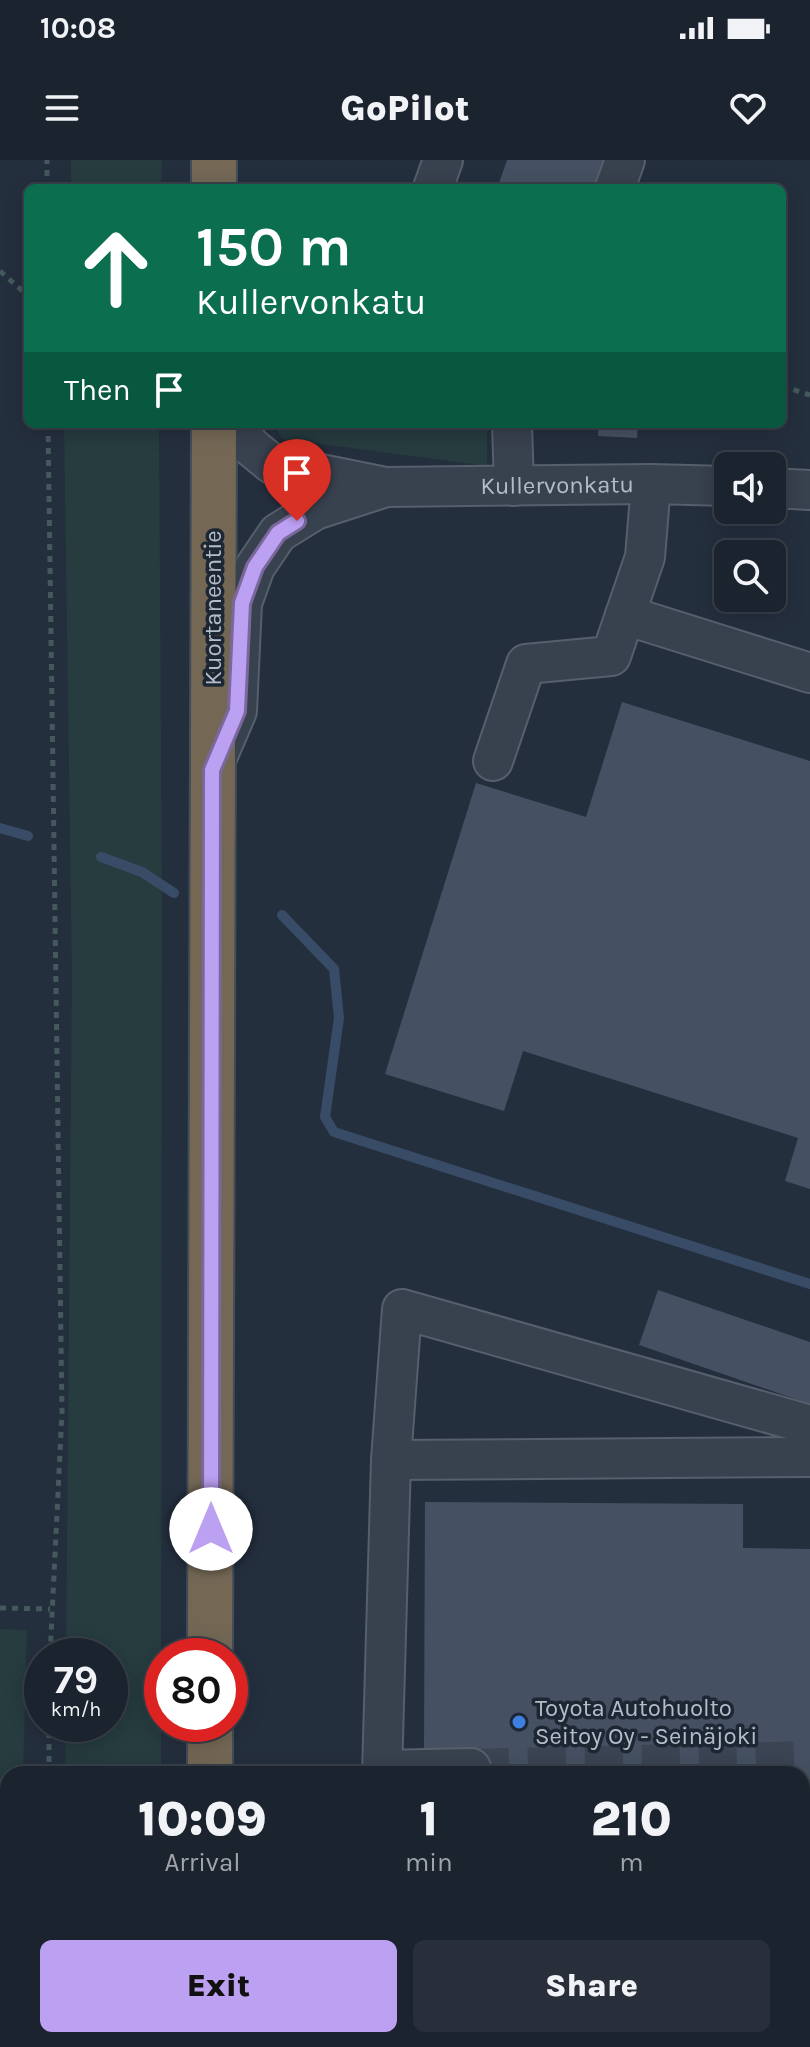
<!DOCTYPE html>
<meta charset="utf-8">
<style>
body{margin:0;font-family:Karla,sans-serif;background:#282f3a;color:#f1f3f6;height:100vh;display:flex;flex-direction:column;font-size:30px;white-space:nowrap}
*{box-sizing:border-box;margin:0}
p{font-size:26px;color:#a0a4aa}
.icon{flex:none;width:44px;height:44px;fill:none;stroke:currentColor;stroke-width:2;stroke-linecap:round;stroke-linejoin:round}
.map{position:relative;flex:1;overflow:hidden}
.details{position:absolute;left:0px;top:1606px;width:810px;height:282px;display:flex;flex-direction:column;background:#1b232e;border-radius:24px 24px 0 0;box-shadow:0 4px 20px #0003,0 0 0 2px #39404a}
.details>*{flex:none}
.hud{position:absolute;left:24px;top:24px;width:762px;height:244px;border-radius:12px;box-shadow:0 4px 20px #0003,0 0 0 2px #39404a;background:#0b6e4f;color:#fff;overflow:hidden}
.controls{position:absolute;left:714px;top:292px;display:grid;gap:16px}
.controls a{display:grid;place-items:center;width:72px;height:72px;border-radius:12px;background:#1b232e;box-shadow:0 4px 20px #0003,0 0 0 2px #39404a;font-size:40px}
.speed{position:absolute;left:24px;top:1478px;display:flex;gap:16px;font-size:40px;font-weight:700;text-align:center}
.speed>*{display:grid;place-content:center;width:104px;height:104px;border-radius:50%;background:#1b232e;box-shadow:0 4px 20px #0003,0 0 0 2px #39404a;line-height:1}
.speed small{font-size:20px;font-weight:400}
.speed .limit{border:12px solid #d22;background:#fff;color:#111}
.pin{position:absolute;display:grid;place-items:center;width:68px;height:68px;color:#fff;margin:-82px -34px;border-radius:50% 50% 50% 0;rotate:-45deg;box-shadow:0 0 8px #0007}
.pin .icon{rotate:45deg}
.me{position:absolute;width:88px;margin:-44px;rotate:0deg;stroke-linejoin:round;filter:drop-shadow(0 0 6px #0008)}
.turn{display:flex;align-items:center;gap:28px;height:168px;padding:0 40px;font-size:36px}
.turn .icon{width:104px;height:104px;stroke-width:2.5}
.turn b{display:block;font-size:56px;line-height:68px}
.then{display:flex;align-items:center;height:76px;padding:0 40px;background:#0003;gap:16px;font-size:30px}
.eta{display:flex;justify-content:space-evenly;align-items:center;height:136px;text-align:center}
.eta b{font-size:48px;font-weight:800;line-height:56px}
.action{display:flex;gap:16px;margin-top:auto;padding:16px 40px}
.action a{flex:1;height:92px;border-radius:12px;background:#bca0f2;color:#111;font-size:32px;font-weight:800;line-height:92px;text-align:center}
.action a+a{background:#282f3a;color:#f1f3f6}
.status{display:flex;justify-content:space-between;align-items:center;height:56px;padding:0 40px;background:#1b232e;direction:ltr}
.status svg{height:22px;fill:currentColor}
header{display:flex;justify-content:space-between;align-items:center;height:104px;padding:0 40px;background:#1b232e;font-size:36px;font-weight:800}
.map>svg:first-child{display:block}
.green{fill:#263c3f}
.lines{fill:none;stroke-linecap:round;stroke-linejoin:round}
.stream{stroke:#394c67;stroke-width:10}
.building{fill:#455162}
.minor-tunnel{stroke:#3a4453;stroke-width:38;stroke-dasharray:38 19;stroke-linecap:butt}
.minor-casing{stroke:#565f6c;stroke-width:42}
.highway-casing{stroke:#434c59;stroke-width:48}
.path{stroke:#44595c;stroke-width:5;stroke-dasharray:6 6;stroke-linecap:butt}
.minor{stroke:#38414e;stroke-width:38}
.highway{stroke:#746855;stroke-width:44}
.route-casing{stroke:#7a689d;stroke-width:20}
.route{stroke:#bca0f2;stroke-width:14}
.shop-dot{fill:#3f7fe0;stroke:#1d2633;stroke-width:3}
.labels{text-anchor:middle;dominant-baseline:central;stroke-width:7;stroke-linejoin:round;paint-order:stroke}
.street-label{font-size:24px;fill:#b4bcc9;stroke:#1d2633}
.poi-label{font-size:24px;fill:#b4bcc9;stroke:#1d2633;text-anchor:start}
</style>
<div class="status"><b>10:08</b><svg viewBox="0 0 49 12"><path d="M0 12V9h3v3zM5 12V6h3v6zM10 12V3h3v9zM15 12V0h3v12zM26 1h20v11H26zM47 4h2v5h-2z"/></svg></div>
<header><svg class="icon" aria-label="menu" viewBox="0 0 24 24"><path d="M4 6h16M4 12h16M4 18h16"/></svg>GoPilot<svg class="icon" aria-label="heart" viewBox="0 0 24 24"><path d="M12 20l-8-8c-3-5 5-10 8-4 3-6 11-1 8 4z"/></svg></header>
<div class="map">
<svg width="810" height="1887" viewBox="0 0 810 1887">
<rect width="100%" height="100%" fill="#242f3e"/>
<path class="green" d="M71 0H162L161 28H71Z
M64 264H159L162 750 161 1614H65L66 1564H110V1496H66L72 816Z
M273 264H487V306L283 279Z
M0 1469 27 1470 23 1614H8V1880H15L16 1887H0Z"/>
<g class="lines">
<path class="stream" d="M0 668 28 676
M101 697 142 712 174 733
M282 755 334 809 339 858 325 957 334 972 810 1124"/>
</g>
<path class="building" d="M507 0H609L599 28H505L498 26Z
M599 264H638L637 278 598 276Z
M622 542 810 601V1029L785 1021 798 978 523 891 504 951 385 914 476 623 586 657Z
M658 1130 810 1182V1244L639 1185Z
M425 1342 743 1344V1388L810 1389V1882H802V1614H471L424 1592Z
M431 1880H538V1887H431Z"/>
<g class="lines">
<path class="minor-tunnel" d="M471 1608 810 1600"/>
<g class="minor-casing">
<g id="minor">
<path d="M433 28 443 0"/>
<path d="M615 28 625 0"/>
<path id="s1" d="M236 264 250 286 272 304 386 327 651 324 728 326"/>
<path d="M512 264 514 326"/>
<path d="M772 328 810 330"/>
<path d="M625 455 810 513"/>
<path d="M493 601 526 504 611 496 645 397 651 324"/>
<path d="M215 602 237 551 242 443 255 407 278 373 315 350 383 328"/>
<path d="M391 1300 810 1297"/>
<path d="M382 1610 471 1608"/>
<path d="M382 1614 391 1300 402 1149 810 1265"/>
<path d="M374 1887V1880"/>
</g>
</g>
<g class="highway-casing">
<path id="highway" d="M214 0V28
M210 1496 214 264
M210 1614V1564
M210 1887V1880"/>
</g>
<path class="path" d="M47 28V0
M0 111 28 136
M782 226 810 235
M48 264 62 1252 50 1496
M0 1448 50 1449
M49 1614V1564
M46 1887V1880"/>
<use href="#minor" class="minor"/>
<use href="#highway" class="highway"/>
</g>
<g class="lines">
<g class="route-casing">
<path id="route" d="M211 1369 212 610 237 551 242 443 255 407 278 373 297 361"/>
</g>
<use href="#route" class="route"/>
</g>
<circle class="shop-dot" cx="519" cy="1562" r="8"/>
<g class="labels">
<g class="street-label">
<text stroke="none"><textPath href="#s1" startOffset="342">Kullervonkatu</textPath></text>
<text transform="translate(213 448) rotate(-90)">Kuortaneentie</text>
</g>
<g class="poi-label">
<text x="535" y="1548">Toyota Autohuolto<tspan x="535" dy="28">Seitoy Oy - Seinäjoki</tspan></text>
</g>
</g>
</svg>
<div class="controls">
<a><svg class="icon" aria-label="sound" viewBox="0 0 24 24"><path d="M4 9h4l5-4v14l-5-4H4zM17 9q2 3 0 6"/></svg></a>
<a><svg class="icon" aria-label="search" viewBox="0 0 24 24"><circle cx="10" cy="10" r="6"/><path d="M15 15l6 6"/></svg></a>
</div>
<div class="speed"><div>79<small>km/h</small></div><div class="limit">80</div></div>
<div class="pin" style="left:297px;top:361px;background:#d93025"><svg class="icon" aria-label="arrive" viewBox="0 0 24 24"><path d="M6 21V4h12l-3 4 3 4H6"/></svg></div>
<svg class="me" style="left:211px;top:1369px" viewBox="-20 -20 40 40"><circle r="19" fill="#fff"/><path d="M0-13L10 11 0 6-10 11z" fill="#bca0f2"/></svg>
<div class="hud">
<div class="turn"><svg class="icon" aria-label="ahead" viewBox="0 0 24 24"><path d="M12 20V5M6 11l6-6 6 6"/></svg><div><b>150 m</b>Kullervonkatu</div></div>
<div class="then">Then<svg class="icon" aria-label="arrive" viewBox="0 0 24 24"><path d="M6 21V4h12l-3 4 3 4H6"/></svg></div>
</div>
<section class="details">
<div class="eta">
<div><b>10:09</b><p>Arrival</p></div>
<div><b>1</b><p>min</p></div>
<div><b>210</b><p>m</p></div>
</div>
<div class="action"><a>Exit</a><a>Share</a></div>
</section>
</div>
